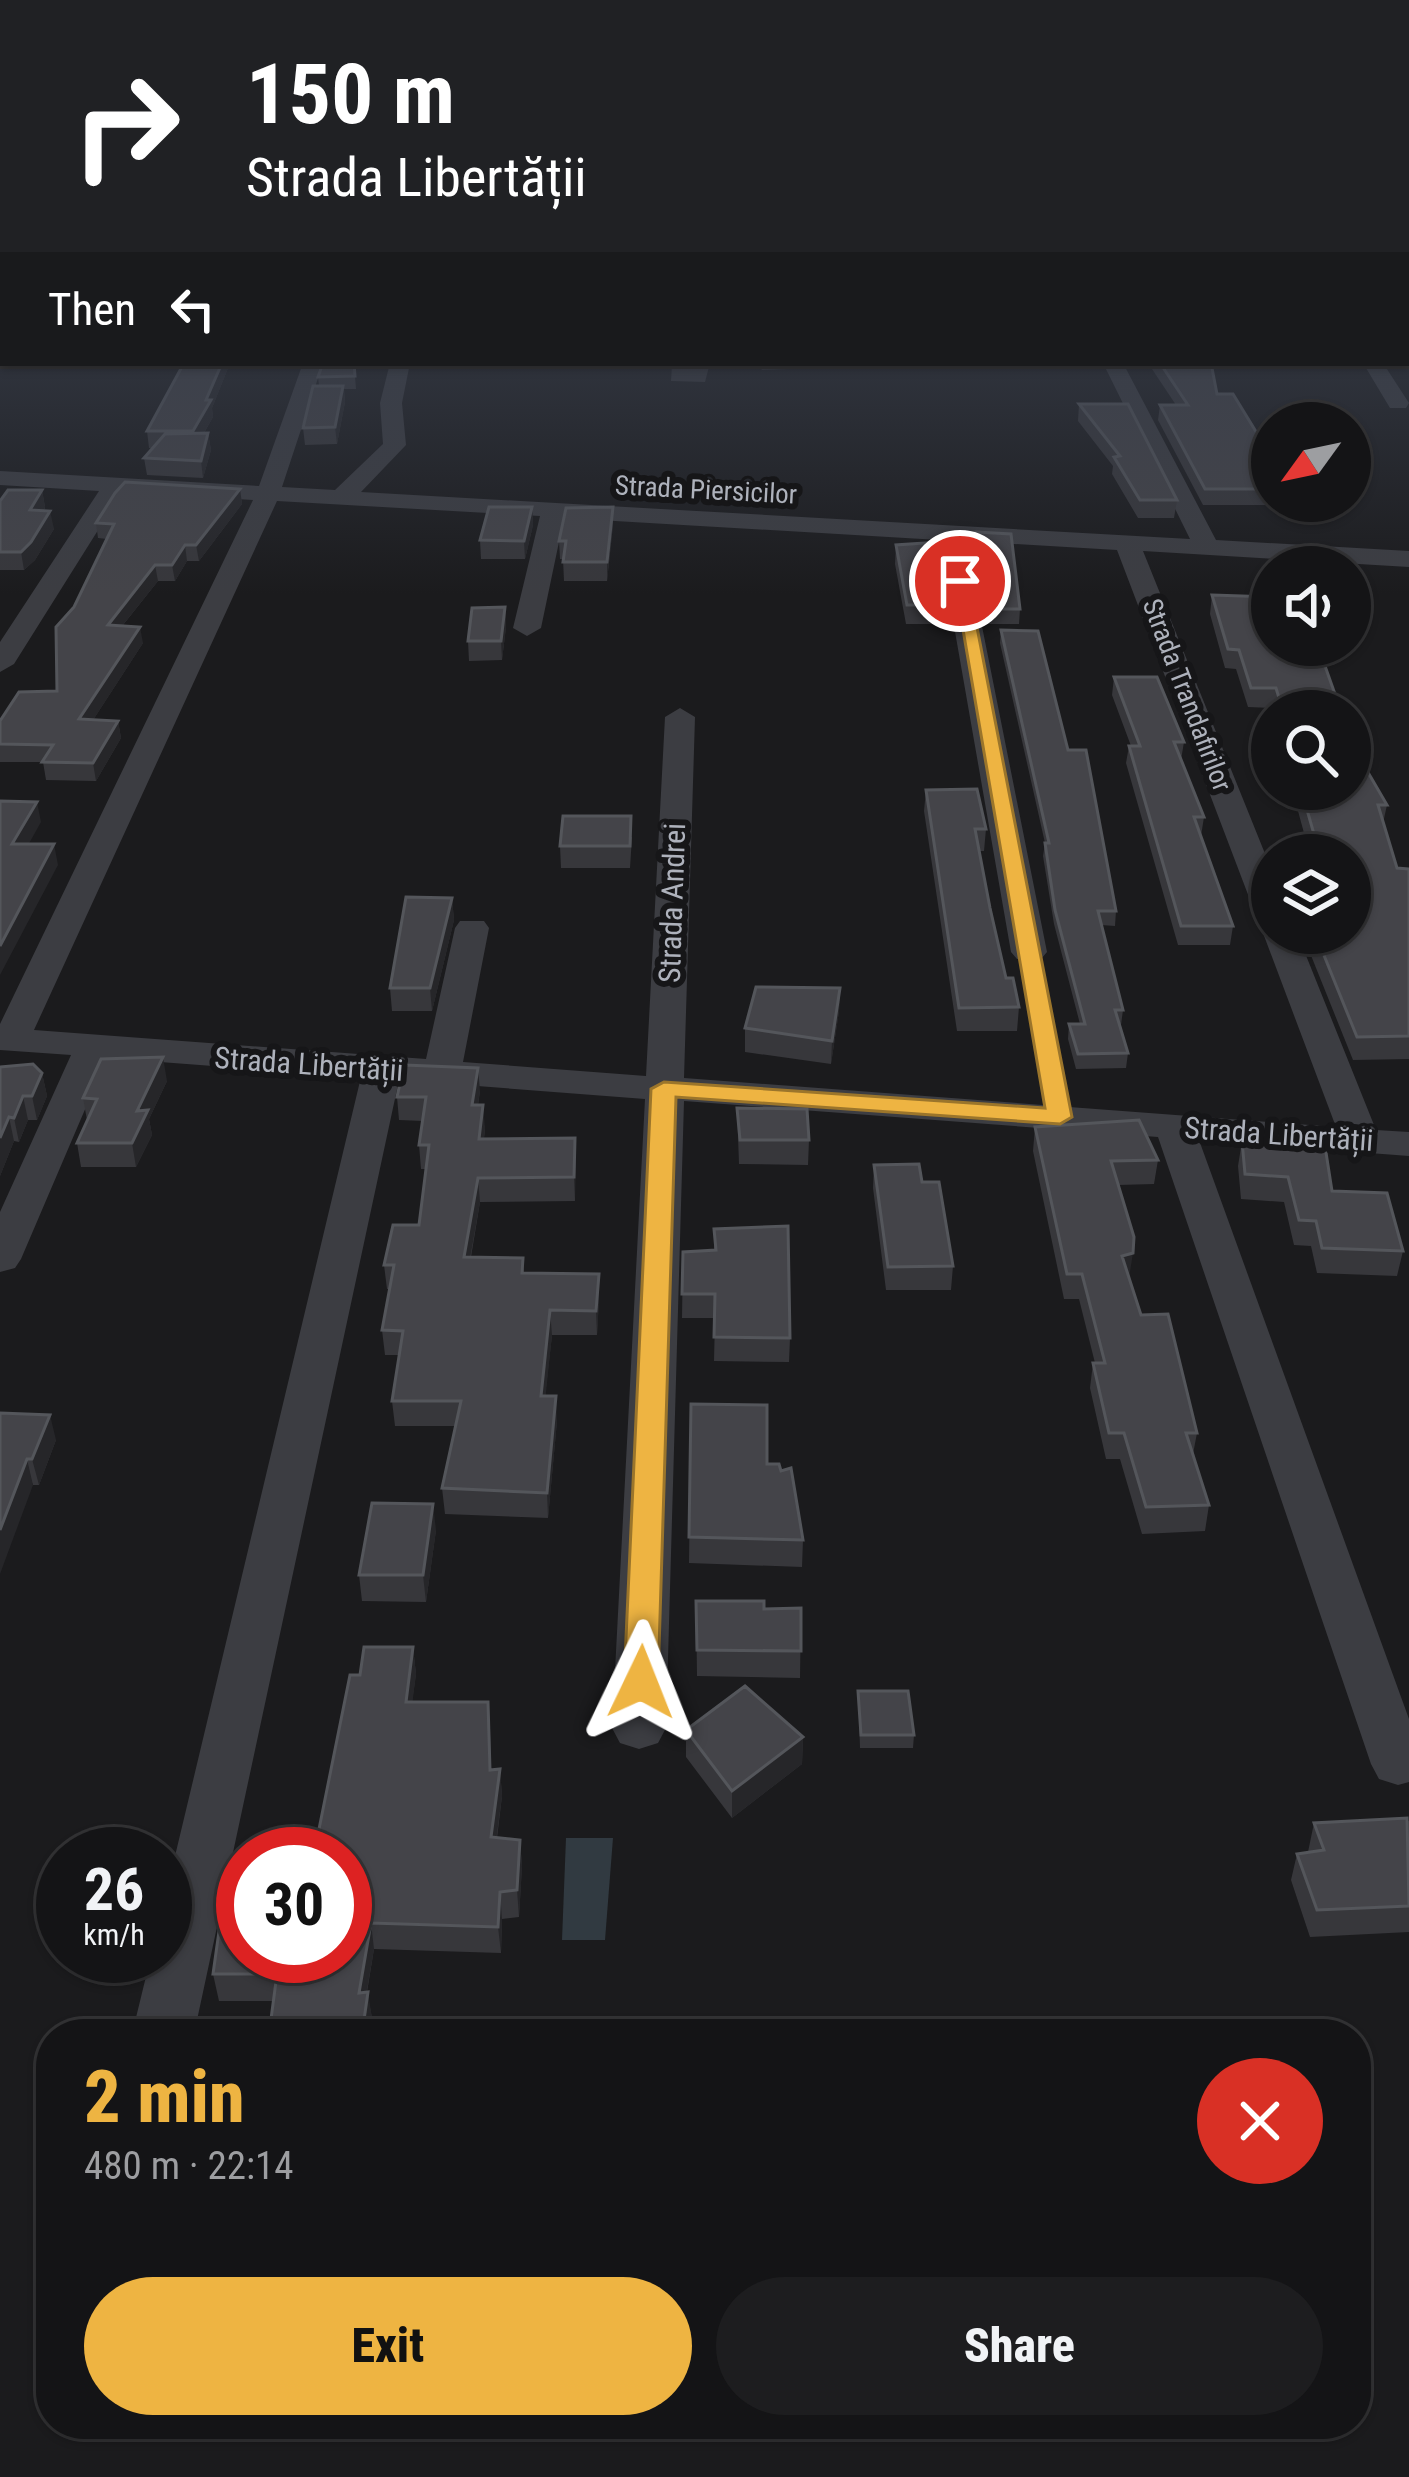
<!DOCTYPE html>
<meta charset="utf-8">
<style>
body{margin:0;font-family:"Roboto Condensed",sans-serif;background:#1d1d1f;color:#f1f3f6;height:100vh;display:flex;flex-direction:column;font-size:45px;white-space:nowrap}
*{box-sizing:border-box;margin:0}
p{font-size:39px;color:#9d9ea1}
.icon{flex:none;width:66px;height:66px;fill:none;stroke:currentColor;stroke-width:2;stroke-linecap:round;stroke-linejoin:round}
.map{position:relative;flex:1;overflow:hidden}
.side{position:absolute;left:36px;top:2019px;width:1335px;height:420px;display:flex;flex-direction:column;background:#141416;border-radius:48px;box-shadow:0 3px 9px #0004,0 0 0 3px #333335}
.side>*{flex:none}
.top-card{position:absolute;left:0px;top:0px;width:1410px;height:366px;box-shadow:0 3px 9px #0004,0 0 0 3px #333335;background:#202124;color:#fff;overflow:hidden}
.needle{width:78px;rotate:237deg}
.buttons{position:absolute;left:1251px;top:402px;display:grid;gap:24px}
.buttons a{display:grid;place-items:center;width:120px;height:120px;border-radius:50%;background:#141416;box-shadow:0 3px 9px #0004,0 0 0 3px #333335;font-size:60px}
.speed{position:absolute;left:36px;top:1827px;display:flex;gap:24px;font-size:60px;font-weight:700;text-align:center}
.speed>*{display:grid;place-content:center;width:156px;height:156px;border-radius:50%;background:#141416;box-shadow:0 3px 9px #0004,0 0 0 3px #333335;line-height:1}
.speed small{font-size:30px;font-weight:400}
.speed .limit{border:18px solid #d22;background:#fff;color:#111}
.pin{position:absolute;display:grid;place-items:center;width:102px;height:102px;color:#fff;margin:-51px;border:6px solid #fff;border-radius:50%;box-shadow:0 3px 12px #0007}
.me{position:absolute;width:132px;margin:-66px;rotate:2deg;stroke-linejoin:round;filter:drop-shadow(0 0 9px #0008)}
.turn{display:flex;align-items:center;gap:42px;height:252px;padding:0 48px;font-size:54px}
.turn .icon{width:156px;height:156px;stroke-width:2.5}
.turn b{display:block;font-size:84px;line-height:102px}
.then{display:flex;align-items:center;height:114px;padding:0 48px;background:#0003;gap:24px;font-size:45px}
.round{display:grid;place-items:center;flex:none;width:126px;height:126px;border-radius:63px;background:#1d1d1f}
.overview{display:flex;align-items:center;justify-content:space-between;height:204px;padding:0 48px}
h1{font-size:72px;font-weight:800;line-height:90px;color:#eeb442}
.cta{display:flex;gap:24px;margin-top:auto;padding:24px 48px}
.cta a{flex:1;height:138px;border-radius:72px;background:#eeb442;color:#111;font-size:48px;font-weight:800;line-height:138px;text-align:center}
.cta a+a{background:#1d1d1f;color:#f1f3f6}
.map>svg:first-child{display:block}
.water{fill:#313a41}
.lines{fill:none;stroke-linecap:round;stroke-linejoin:round}
.lane{fill:#3c3d42;fill-rule:evenodd}
.street{fill:#3c3d42;fill-rule:evenodd}
.secondary{fill:#4a4c52;fill-rule:evenodd}
.wall{fill:#37373b}
.shaded-wall{fill:#262629}
.building{fill:#444449;stroke:#54565b;stroke-width:3}
.route{fill:#eeb442;stroke:#9b752b;stroke-width:3}
.labels{text-anchor:middle;dominant-baseline:central;stroke-width:12;stroke-linejoin:round;paint-order:stroke}
.far-street-label{font-size:27px;fill:#aeb2bc;stroke:#161618}
.street-label{font-size:30px;fill:#aeb2bc;stroke:#161618}
</style>
<div class="map">
<svg width="1409" height="2477" viewBox="0 0 1409 2477">
<rect width="100%" height="100%" fill="#1b1b1d"/>
<path class="water" d="M566 1838H613L605 1940H562Z"/>
<g class="lines">
<path class="lane" d="M1029 947 1038 952 1070 1117 1060 1123 1050 1117 1020 952Z"/>
<path class="street" d="M303 363H323L282 487 335 490 383 444 380 403 390 363H410L402 403 406 445 361 492 1190 539 1103 363H1123L1216 540 1409 551V567L1143 551 1272 871V923L1260 920 1255 913 1117 550 965 541 1047 952 1041 959H1017L1011 952 939 540 564 518 541 628 527 636 513 628 540 516 277 501 34 1030 426 1059 455 928 460 921H484L489 928 463 1062 646 1076 665 717 680 708 695 717 684 1078 1336 1127 1263 933 1272 925V933H1297L1376 1130 1409 1132V1156L1199 1140 1409 1719V1782L1398 1785 1379 1779 1371 1764 1158 1137 684 1101 666 1728 658 1743 639 1749 620 1743 612 1728 645 1099 399 1080 194 2034H132L151 1956H165V1898L361 1077 107 1058 21 1259 15 1268 0 1272V1212L71 1055 0 1050V1024L253 500 122 492 14 664 0 672V642L99 491 0 485V471L259 486Z
M1363 363H1383L1409 403 1406 408H1390Z"/>
<path class="secondary" d="M0 248H3V260H0Z"/>
</g>
<path class="wall" d="M184 363H230L212 408 213 417 204 433H208L211 450 203 478 147 475 144 458 152 448H149L147 431Z
M354 363 356 389H344L345 402 337 444 305 445 303 428 319 386 318 377Z
M580 363H710L705 382 671 381 672 365H581Z
M758 363H788V369L762 370Z
M1148 363H1211L1217 394 1272 458V501H1289V505H1203L1158 420 1160 405H1176Z
M1079 404 1177 500 1174 518H1138L1112 474 1113 466 1078 421Z
M240 489 242 504 199 561H187L175 581H158L123 625 143 643 93 720 118 721 121 738 96 781 46 780 43 762H0V721L57 691 74 607 107 539 98 538 96 523Z
M42 490 45 507 44 511 54 529 35 560 24 570H0V501Z
M532 507 533 525 525 559H481L480 540Z
M613 507V525L607 581H564L563 559H560L559 541Z
M976 532 1020 609 1019 624H986L973 560Z
M896 545 950 605 949 624H906L895 564Z
M1212 595 1302 665 1341 711H1274L1273 708 1248 707 1236 669 1225 668 1210 614Z
M505 607 506 627 502 660 469 661 468 641Z
M1001 630 1068 750 1116 911 1115 926 1101 925 1123 1010 1121 1025H1119L1128 1053 1126 1068 1076 1069 1068 1039 1069 1024H1080L1054 924 1043 856 1045 843 1000 643Z
M1114 677 1184 742 1181 760 1204 817 1201 836 1233 926 1230 945H1178L1126 763 1129 746H1131L1112 695Z
M1355 750 1387 805 1383 823 1397 868 1409 869V1059L1353 1060 1302 933H1350V855H1310L1292 789H1350Z
M926 790 986 829 984 851H979L1006 978 1019 1007 1017 1031H957L924 811Z
M632 837 630 868H561L560 846Z
M452 898 454 920 432 1011H392L390 988Z
M840 988 839 1011 831 1064 745 1052V1028Z
M0 1067 42 1073 47 1096 37 1120H28L19 1142 14 1141 0 1176Z
M167 1081 149 1119 152 1135 136 1167H81L77 1143 87 1120 83 1098Z
M480 1091 478 1105 485 1128 484 1139 575 1138V1201L480 1202 471 1257 523 1258 524 1273 599 1274V1298L597 1335H552L545 1396 557 1421 548 1518 445 1514 442 1488 456 1426H395L392 1401 399 1355H385L382 1330 390 1289H387L384 1265 419 1225 426 1169H421L419 1145 423 1121 399 1120 397 1097Z
M737 1108 809 1140 808 1165 739 1164Z
M1035 1127 1158 1160 1154 1184 1118 1185 1129 1278 1141 1315 1197 1433 1193 1454 1209 1505 1205 1531 1142 1534 1120 1459H1106L1090 1388 1093 1363H1095L1079 1299H1064L1033 1151Z
M1242 1141 1332 1191 1403 1251 1397 1276 1317 1273 1311 1246 1294 1245 1284 1202 1241 1199 1238 1166Z
M874 1165 922 1182 953 1266 951 1290H886L873 1188Z
M714 1229 790 1338 789 1362 714 1361 715 1318H682L683 1252 714 1250Z
M691 1404 767 1464 803 1540 802 1567 689 1563Z
M0 1413 56 1440 39 1485H33Z
M436 1530 426 1602 362 1601 359 1575Z
M696 1601 764 1609 801 1608 800 1678 697 1676Z
M413 1647 416 1674 412 1702 490 1728 491 1770 500 1769 502 1796 497 1838 520 1840 522 1866 519 1917 502 1919 501 1953 374 1949 367 1992 372 2018 370 2034H269L273 2001H219L213 1974 345 1956 360 1675Z
M858 1691 914 1735 913 1748H860Z
M686 1730 803 1737 802 1764 732 1818 686 1757Z
M1409 1821V1932L1310 1937 1291 1880 1297 1854 1308 1852 1314 1823Z"/>
<path class="shaded-wall" d="M222 363H230L212 408 213 417 195 448 193 431Z
M343 386 345 402 337 444 335 427Z
M208 433 211 450 203 478 201 461Z
M240 489 242 504 199 561 196 545Z
M42 490 45 507 33 529 30 510Z
M532 507 533 525 525 559 524 541Z
M613 507V525L607 581V562Z
M50 511 54 529 35 560 24 570 21 552Z
M185 545 187 561 175 581 172 565Z
M155 565 158 581 110 641 108 625Z
M505 607 506 627 502 660 501 641Z
M140 627 143 643 82 737 79 719Z
M118 721 121 738 96 781 93 763Z
M37 802 41 822 17 865 12 844Z
M54 844 58 865 0 975V946Z
M452 898 454 920 432 1011 430 988Z
M840 988 839 1011 831 1064 832 1041Z
M163 1057 167 1081 149 1119 152 1135 136 1167 132 1143 137 1111Z
M478 1068 480 1091 474 1128 472 1105Z
M42 1073 47 1096 37 1120 32 1096Z
M23 1096 28 1120 19 1142 14 1118Z
M483 1105 485 1128 481 1163 479 1139Z
M9 1117 14 1141 0 1176V1138Z
M575 1138 576 1162 575 1201 574 1177Z
M478 1178 480 1202 466 1281 464 1257Z
M1133 1253 1129 1278 1122 1256Z
M599 1274V1298L597 1335 596 1311Z
M550 1310 552 1335 543 1421 541 1396Z
M556 1396 557 1421 548 1518 547 1493Z
M50 1415 56 1440 39 1485 32 1459Z
M27 1459 33 1485 0 1574V1530Z
M433 1504 436 1530 426 1602 423 1575Z
M413 1647 416 1674 409 1729 406 1702Z
M803 1737 802 1764 732 1818V1791Z
M500 1769 502 1796 493 1864 491 1837Z
M520 1840 522 1866 519 1917 517 1890Z
M500 1892 502 1919 501 1953 498 1927Z
M371 1923 374 1949 362 2019 359 1993Z
M368 1992 372 2018 370 2034H362Z"/>
<path class="building" d="M1407 257H1409L1407 292Z
M1407 302 1409 303V334H1407Z
M184 363H222L206 400H211L193 431H147Z
M323 363H354L355 376 318 377Z
M672 363H706L705 367 671 366Z
M1160 363H1211L1217 394H1233L1272 458V489H1205L1160 405H1188Z
M313 386H343L335 427 303 428Z
M1079 404H1128L1177 500H1140L1114 457 1120 456Z
M208 433 201 461 144 458 165 434Z
M125 482 240 489 196 545H185L172 565H155L108 625 140 627 79 719 118 721 93 763 42 762 53 745 0 744V721L19 692 57 691 56 627 74 607 114 524 96 523 115 493Z
M8 490H42L30 510 50 511 31 542 21 552H0V501Z
M489 507H532L524 541 480 540Z
M613 507 607 562H563L566 541H559L566 508Z
M976 532 1011 534 1020 609H987L974 546H978Z
M939 542 950 605H907L896 545Z
M1212 595 1272 597V645H1298L1302 665 1325 666 1341 711H1283L1276 688H1251L1239 650 1228 649Z
M505 607 501 641H468L472 608Z
M1001 630 1038 631 1068 750H1086L1116 911H1098L1123 1010H1115L1128 1053 1078 1054 1069 1024H1085L1055 910 1045 843H1049Z
M1114 677H1157L1184 742H1174L1204 817H1194L1233 926H1181L1129 746H1140Z
M1350 735 1355 750 1387 805H1378L1397 868 1409 869V1036L1357 1037 1315 933H1350V855H1320L1301 789H1350Z
M977 789 986 829H975L990 908 1006 978H1013L1019 1007 959 1008 926 790Z
M0 801 37 802 12 844H54L0 946Z
M563 816H631L630 846H560Z
M406 897 452 898 430 988H390Z
M756 987 840 988 832 1041 745 1028Z
M163 1057 137 1111 148 1110 132 1143H77L97 1099 83 1098 101 1059Z
M33 1064 42 1073 32 1096H23L14 1118 9 1117 0 1138V1067Z
M404 1065 478 1068 472 1105H483L479 1139 575 1138 574 1177 478 1178 464 1257 523 1258 522 1273 599 1274 596 1311 550 1310 541 1396H556L547 1493 442 1488 461 1401H392L403 1331 382 1330 394 1265H384L393 1225H419L429 1145H419L426 1097H397Z
M737 1108 807 1109 809 1140H740Z
M1139 1120 1158 1160 1111 1161 1134 1237 1133 1253 1122 1256 1141 1315 1168 1314 1197 1433H1186L1209 1505 1146 1507 1124 1433H1109L1093 1363H1105L1082 1274H1067L1035 1127Z
M1268 1135 1325 1146 1332 1191 1387 1193 1403 1251 1322 1248 1316 1221 1299 1220 1288 1177 1245 1174 1242 1141Z
M919 1164 922 1182H939L953 1266 888 1267 874 1165Z
M788 1226 790 1338 714 1337 715 1294H682L683 1252 716 1250 714 1229Z
M691 1404 767 1405V1464H779L781 1471 791 1468 803 1540 689 1537Z
M0 1413 50 1415 32 1459H27L0 1530Z
M372 1503 433 1504 423 1575H359Z
M696 1601H764V1609L801 1608V1651L697 1650Z
M364 1647H413L406 1702H488L490 1770 500 1769 491 1837 520 1840 517 1890 500 1892 498 1927 371 1923 359 1993 368 1992 362 2034H269L277 1974H213L222 1910H243V1956H345V1854H314L350 1675H360Z
M745 1686 803 1737 732 1791 686 1730Z
M858 1691H908L914 1735H861Z
M1407 1818 1409 1906 1317 1910 1297 1854 1324 1850 1314 1823Z"/>
<linearGradient id="sky" x2="0" y2="1"><stop stop-color="#0f0f10"/><stop offset="0.42" stop-color="#393f4c"/><stop offset="1" stop-color="#393f4c" stop-opacity="0"/></linearGradient>
<rect width="1409" height="594" fill="url(#sky)"/>
<path class="route" d="M954 577 968 581 1072 1117 1060 1124 676 1097 658 1682 653 1691 641 1695 629 1691 624 1682 651 1089 664 1082 1045 1108Z"/>
<g class="labels">
<g class="far-street-label">
<text transform="translate(706 490) rotate(3)">Strada Piersicilor</text>
<text transform="translate(1187 695) rotate(69)">Strada Trandafirilor</text>
</g>
<g class="street-label">
<text transform="translate(672 903) rotate(-88)">Strada Andrei</text>
<text transform="translate(309 1064) rotate(4)">Strada Libertății</text>
<text transform="translate(1279 1134) rotate(4)">Strada Libertății</text>
</g>
</g>
</svg>
<div class="buttons">
<a><svg class="needle" viewBox="-14 -14 28 28"><path d="M0-13l5 13h-10z" fill="#e53935"/><path d="M0 13l5-13h-10z" fill="#9d9ea1"/></svg></a>
<a><svg class="icon" aria-label="sound" viewBox="0 0 24 24"><path d="M4 9h4l5-4v14l-5-4H4zM17 9q2 3 0 6"/></svg></a>
<a><svg class="icon" aria-label="search" viewBox="0 0 24 24"><circle cx="10" cy="10" r="6"/><path d="M15 15l6 6"/></svg></a>
<a><svg class="icon" aria-label="layers" viewBox="0 0 24 24"><path d="M12 4l9 5-9 5-9-5zM3 14l9 5 9-5"/></svg></a>
</div>
<div class="speed"><div>26<small>km/h</small></div><div class="limit">30</div></div>
<div class="pin" style="left:960px;top:581px;background:#d93025"><svg class="icon" aria-label="arrive" viewBox="0 0 24 24"><path d="M6 21V4h12l-3 4 3 4H6"/></svg></div>
<svg class="me" style="left:641px;top:1682px" viewBox="-20 -20 40 40"><path d="M0-17L14 15 0 8-14 15z" fill="#eeb442" stroke="#fff" stroke-width="4"/></svg>
<div class="top-card">
<div class="turn"><svg class="icon" aria-label="right" viewBox="0 0 24 24"><path d="M7 20v-9h11M14 6l5 5-5 5"/></svg><div><b>150 m</b>Strada Libertății</div></div>
<div class="then">Then<svg class="icon" aria-label="left" viewBox="0 0 24 24"><path d="M17 20v-9H6M10 6l-5 5 5 5"/></svg></div>
</div>
<section class="side">
<div class="overview"><div><h1>2 min</h1><p>480 m · 22:14</p></div><a class="round" style="background:#d93025;color:#fff"><svg class="icon" aria-label="close" viewBox="0 0 24 24"><path d="M6 6l12 12M18 6L6 18"/></svg></a></div>
<div class="cta"><a>Exit</a><a>Share</a></div>
</section>
</div>
